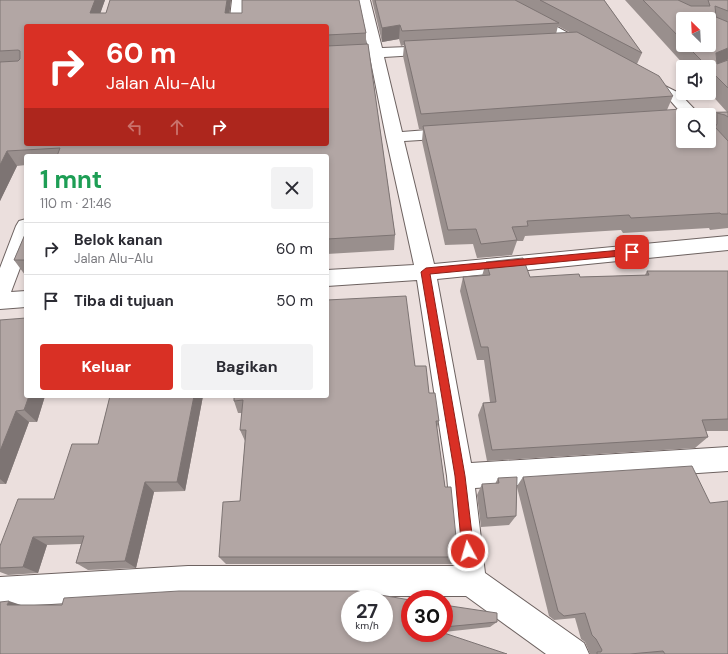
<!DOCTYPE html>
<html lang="id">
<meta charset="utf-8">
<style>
body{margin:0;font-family:"DM Sans",sans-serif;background:#f2f2f3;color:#2b2b33;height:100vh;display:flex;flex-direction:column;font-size:15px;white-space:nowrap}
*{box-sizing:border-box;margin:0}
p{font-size:13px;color:#7c7c81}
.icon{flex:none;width:22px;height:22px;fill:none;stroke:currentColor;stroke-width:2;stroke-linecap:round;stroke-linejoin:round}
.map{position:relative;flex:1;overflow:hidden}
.panel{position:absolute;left:24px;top:154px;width:305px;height:244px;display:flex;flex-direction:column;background:#fff;border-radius:4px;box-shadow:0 2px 6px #0003}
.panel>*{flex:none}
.top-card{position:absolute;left:24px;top:24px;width:305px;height:122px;border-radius:4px;box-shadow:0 2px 6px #0003;background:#d93025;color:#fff;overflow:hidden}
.needle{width:26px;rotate:336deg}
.buttons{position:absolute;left:676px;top:12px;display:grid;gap:8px}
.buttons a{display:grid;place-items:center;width:40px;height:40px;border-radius:4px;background:#fff;box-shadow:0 2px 6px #0003;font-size:20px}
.speed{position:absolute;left:341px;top:590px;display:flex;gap:8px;font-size:20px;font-weight:700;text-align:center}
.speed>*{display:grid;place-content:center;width:52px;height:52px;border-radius:50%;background:#fff;box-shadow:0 2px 6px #0003;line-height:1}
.speed small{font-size:10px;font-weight:400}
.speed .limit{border:6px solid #d22;background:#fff;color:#111}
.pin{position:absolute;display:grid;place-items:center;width:34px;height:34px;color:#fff;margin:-17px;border-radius:8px;box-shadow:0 2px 6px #0006}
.me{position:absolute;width:44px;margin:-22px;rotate:354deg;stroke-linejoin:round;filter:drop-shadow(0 0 3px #0008)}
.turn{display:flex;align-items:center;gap:14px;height:84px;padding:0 16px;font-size:18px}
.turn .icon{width:52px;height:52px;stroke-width:2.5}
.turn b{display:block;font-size:28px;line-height:34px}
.lanes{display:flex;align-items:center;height:38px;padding:0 16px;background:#0003;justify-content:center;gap:20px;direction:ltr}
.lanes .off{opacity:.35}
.round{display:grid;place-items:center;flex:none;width:42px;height:42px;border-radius:4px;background:#f2f2f3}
.summary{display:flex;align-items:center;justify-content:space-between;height:68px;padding:0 16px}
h1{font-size:24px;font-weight:700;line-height:30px;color:#1e9e55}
.primary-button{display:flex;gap:8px;margin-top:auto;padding:8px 16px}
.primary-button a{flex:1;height:46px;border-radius:4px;background:#d93025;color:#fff;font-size:16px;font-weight:700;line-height:46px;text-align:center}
.primary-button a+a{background:#f2f2f3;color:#2b2b33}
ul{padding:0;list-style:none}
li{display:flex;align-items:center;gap:12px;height:52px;padding:0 16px;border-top:1px solid #e1e1e2}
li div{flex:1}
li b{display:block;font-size:15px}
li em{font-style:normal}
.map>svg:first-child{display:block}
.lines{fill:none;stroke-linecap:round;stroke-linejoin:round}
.minor-casing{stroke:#6d6260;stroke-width:2}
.minor{fill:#fff;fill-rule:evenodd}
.wall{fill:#998f8d;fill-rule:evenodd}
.shaded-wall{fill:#7d7473}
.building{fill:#b2a6a4;stroke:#7d7473;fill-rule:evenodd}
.route{fill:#d93025;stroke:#8d1f18}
</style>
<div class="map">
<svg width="728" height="654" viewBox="0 0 728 654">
<rect width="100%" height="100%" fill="#ebdfdd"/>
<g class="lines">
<g class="minor-casing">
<path id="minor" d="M232 0H244L243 26H229Z
M358 0H370L382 48 434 46 439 47 441 50 439 53 434 54 384 57 402 132 453 128 459 130 461 133 459 136 453 138 404 141 434 264 728 236V250L437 279 471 463 728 447V471L475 488 485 573 584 643 589 654H546L466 596H188L0 607V577L188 566H455L447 476 417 280 327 286V270L414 265 386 137 370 57 327 59V51L368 49Z
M493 0H508L590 45 592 48 590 51 585 52 580 51 495 3Z
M647 77 679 93 700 115H683L669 99 642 84 640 81 642 78Z
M26 219V252L11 292 26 291V307L0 309V268L16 226 19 221Z"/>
</g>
<use href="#minor" class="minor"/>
</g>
<path class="wall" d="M0 0H105L100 13H106L110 0H231L229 13H242V0H359L366 33V44H368L395 235 394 250 327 254V156H26V165L17 166 0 201ZM26 26H327V144H26Z
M372 0H604L642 53 637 64 673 96 667 110 685 113 727 112 709 92V67H686L625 0H728V60L717 64 728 60V228L710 230 709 228 623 233 621 230 525 236 523 241H517L512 255 477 258 473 244 445 245 422 141 423 129H419L403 56 404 45 401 46 399 39 382 42ZM683 19 709 45H683ZM558 26 571 33 556 34Z
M26 232V275H25L14 260Z
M486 262 530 277H580L645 275 647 271H728V431H706L708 437 695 448 487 461 478 415 483 403 490 402 484 360H477L460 291 463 277 482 276Z
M0 320 26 396H45L37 422H29L6 484H0Z
M415 366 429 393 439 421 437 428 445 487 458 557 453 564H226L219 557 240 501 245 441 240 430 242 413H238L234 401Z
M110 396H203L185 491 154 492 136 568 88 570 76 563 81 544 47 545 38 573 8 575 0 572V546L54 499 98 444Z
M523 477 728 654H590L585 642 581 639 575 618 554 620 549 616 517 487 516 516 509 525 481 527 477 495 482 484H495L498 478 517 486Z
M444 605 497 622 490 627 444 632Z"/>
<path class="shaded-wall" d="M95 0H105L96 26 90 13Z
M227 0H231L228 26 225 13Z
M400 25 399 39 382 42V28Z
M728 48V59L727 60 709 67 716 53Z
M7 151 17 166 0 201V165Z
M29 396H45L37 422 24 410Z
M194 396H203L185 491 177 482Z
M16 411 29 422 6 484 0 479V451Z
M145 482 154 492 136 568 125 561Z
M33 537 47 545 38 573 23 567Z
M9 601 27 607 7 605Z"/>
<path class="building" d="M0 0H95L90 13H106L110 0H227L225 13H242V0H359L366 33 327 35V26H26V144H327V46L368 44 395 235 327 239V156H57L60 148 7 151 0 165V62L18 61 20 59V51L18 50 0 51Z
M375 0H515L559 23 402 31 400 25 382 28Z
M540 0H604L642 53Z
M643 0H678L691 6H710L708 0H728V11L715 6 716 17 728 22V48L716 53 717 64 728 60V88L709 69V67H708L686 45H709V19H683V41Z
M577 32 659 76 673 96 421 114 404 41Z
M682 109 685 113 728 112V117L725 115 717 113V124L715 127 728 141V214H721L720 213 631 218 629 215 527 221 528 226 512 227 517 240 481 244 476 229 448 230 423 126ZM683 115H709V141H683Z
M26 232V260H14Z
M523 258 530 277 579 274 580 277 649 275 647 271H728V419L702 420 708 437 492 450 483 403 496 402 488 347H481L463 277 490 275 486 262Z
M406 296 415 366H426L429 393H435L439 421H436L445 487H451L458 557H219L223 502 240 501 246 430H240L243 400 234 401V396H327V300Z
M26 318V396H29L24 410 16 411 0 451V320Z
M110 396H194L177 482H145L125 561 76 563 84 536 33 537 23 567 0 568V546L18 499H54L72 444H98Z
M692 466 710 503 728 501V654H665L663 651 630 654H597V652H601L602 650 596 639 592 635 585 613 564 616 558 611 523 477Z
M517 477 516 516 487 518 482 484 499 483 498 478Z
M179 591H357L410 600V633H444L507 654H0V602L9 601 7 605H62L64 598ZM350 599H384V633H350Z
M444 605 497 613V622L444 627Z"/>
<path class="route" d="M632 249 637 252 632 255 430 274 465 476 474 551 472 555 468 557 463 555 462 551 455 476 421 272 426 268Z"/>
</svg>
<div class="buttons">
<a><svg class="needle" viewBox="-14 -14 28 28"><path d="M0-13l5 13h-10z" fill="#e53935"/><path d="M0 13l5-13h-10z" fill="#7c7c81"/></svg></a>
<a><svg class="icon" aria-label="sound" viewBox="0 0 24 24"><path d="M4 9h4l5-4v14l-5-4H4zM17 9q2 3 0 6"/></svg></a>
<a><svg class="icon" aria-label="search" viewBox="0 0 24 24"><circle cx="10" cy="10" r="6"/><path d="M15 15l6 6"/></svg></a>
</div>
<div class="speed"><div>27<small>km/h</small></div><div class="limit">30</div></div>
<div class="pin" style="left:632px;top:252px;background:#d93025"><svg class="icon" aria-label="arrive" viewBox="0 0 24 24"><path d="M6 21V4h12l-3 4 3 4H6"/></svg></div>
<svg class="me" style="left:468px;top:551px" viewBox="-20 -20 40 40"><circle r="17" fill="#d93025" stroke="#fff" stroke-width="3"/><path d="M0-11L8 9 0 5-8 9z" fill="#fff"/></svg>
<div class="top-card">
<div class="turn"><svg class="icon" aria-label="right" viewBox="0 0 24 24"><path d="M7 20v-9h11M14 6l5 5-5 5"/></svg><div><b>60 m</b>Jalan Alu-Alu</div></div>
<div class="lanes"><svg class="icon off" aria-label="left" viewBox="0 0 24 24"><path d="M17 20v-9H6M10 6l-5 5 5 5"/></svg><svg class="icon off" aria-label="ahead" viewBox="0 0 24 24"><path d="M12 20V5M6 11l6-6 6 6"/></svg><svg class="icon" aria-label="right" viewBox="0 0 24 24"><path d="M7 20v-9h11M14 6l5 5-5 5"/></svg></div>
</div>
<section class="panel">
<div class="summary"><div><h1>1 mnt</h1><p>110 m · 21:46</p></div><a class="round"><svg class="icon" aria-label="close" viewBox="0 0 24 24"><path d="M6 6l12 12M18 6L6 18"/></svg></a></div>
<ul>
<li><svg class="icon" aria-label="right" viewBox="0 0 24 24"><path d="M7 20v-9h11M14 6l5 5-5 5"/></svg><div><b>Belok kanan</b><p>Jalan Alu-Alu</p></div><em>60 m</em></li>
<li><svg class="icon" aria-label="arrive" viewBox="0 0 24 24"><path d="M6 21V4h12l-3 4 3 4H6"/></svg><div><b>Tiba di tujuan</b></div><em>50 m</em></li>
</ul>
<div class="primary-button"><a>Keluar</a><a>Bagikan</a></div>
</section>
</div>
